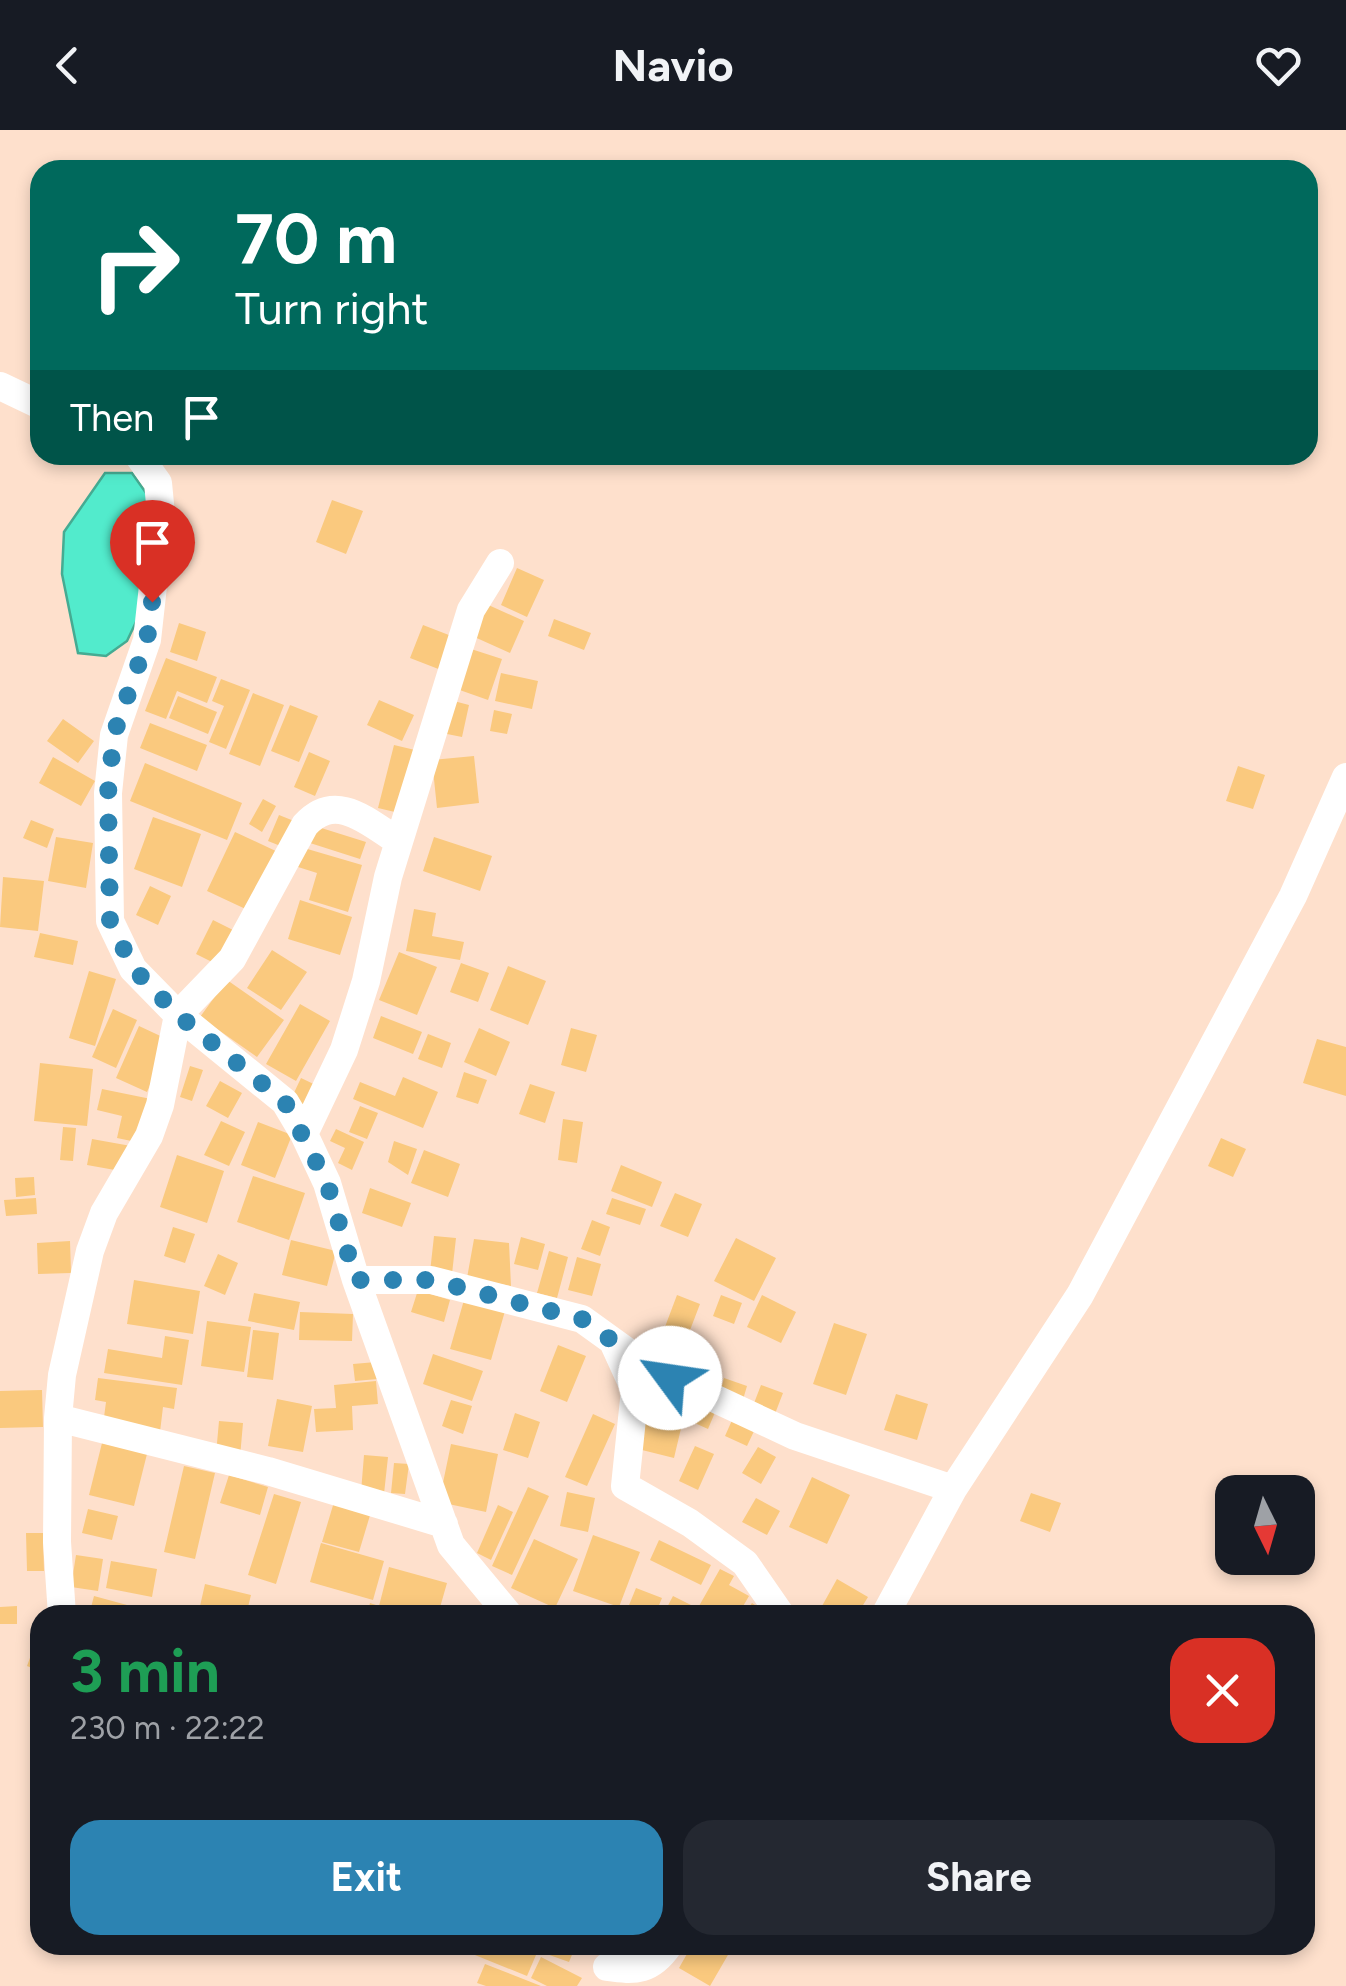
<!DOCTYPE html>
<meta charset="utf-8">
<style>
body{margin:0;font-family:Figtree,sans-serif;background:#242831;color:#f1f3f6;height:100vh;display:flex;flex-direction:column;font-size:38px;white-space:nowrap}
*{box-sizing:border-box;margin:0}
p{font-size:32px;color:#9ea1a6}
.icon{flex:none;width:55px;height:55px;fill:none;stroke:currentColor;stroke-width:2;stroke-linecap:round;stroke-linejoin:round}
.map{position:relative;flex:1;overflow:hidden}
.side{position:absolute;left:30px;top:1475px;width:1285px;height:350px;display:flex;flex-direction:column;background:#171b24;border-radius:30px;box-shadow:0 5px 15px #0003}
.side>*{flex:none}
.banner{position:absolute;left:30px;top:30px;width:1288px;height:305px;border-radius:30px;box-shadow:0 5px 15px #0003;background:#00695c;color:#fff;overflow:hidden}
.needle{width:65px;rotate:175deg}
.buttons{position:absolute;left:1215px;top:1345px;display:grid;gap:20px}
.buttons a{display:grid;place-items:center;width:100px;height:100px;border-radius:20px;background:#171b24;box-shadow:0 5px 15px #0003;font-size:50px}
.pin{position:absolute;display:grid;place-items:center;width:85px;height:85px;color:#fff;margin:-102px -42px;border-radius:50% 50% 50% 0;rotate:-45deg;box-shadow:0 0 10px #0007}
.pin .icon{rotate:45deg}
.me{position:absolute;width:110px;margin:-55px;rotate:301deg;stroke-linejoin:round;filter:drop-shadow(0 0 8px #0008)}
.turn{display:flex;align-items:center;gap:35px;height:210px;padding:0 40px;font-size:45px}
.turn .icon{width:130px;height:130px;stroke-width:2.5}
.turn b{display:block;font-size:70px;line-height:85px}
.then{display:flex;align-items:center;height:95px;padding:0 40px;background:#0003;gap:20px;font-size:38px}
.round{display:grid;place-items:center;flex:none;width:105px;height:105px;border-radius:30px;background:#242831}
.headline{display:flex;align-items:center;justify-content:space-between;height:170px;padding:0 40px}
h1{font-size:60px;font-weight:700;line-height:75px;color:#1e9e55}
.button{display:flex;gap:20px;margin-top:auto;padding:20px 40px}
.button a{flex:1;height:115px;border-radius:30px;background:#2c83b2;color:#fff;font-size:40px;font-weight:700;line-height:115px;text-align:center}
.button a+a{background:#242831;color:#f1f3f6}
header{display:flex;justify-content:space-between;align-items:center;height:130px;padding:0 40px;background:#171b24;font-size:45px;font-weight:700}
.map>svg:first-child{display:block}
.water{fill:#52ebcc;stroke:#45ab92;stroke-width:2.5}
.building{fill:#fac97e}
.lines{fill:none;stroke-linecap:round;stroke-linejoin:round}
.street{stroke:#fff;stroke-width:28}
.route{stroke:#2c83b2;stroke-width:18;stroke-dasharray:0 32.4}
</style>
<header><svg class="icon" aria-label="back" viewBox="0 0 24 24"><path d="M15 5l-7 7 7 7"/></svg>Navio<svg class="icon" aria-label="heart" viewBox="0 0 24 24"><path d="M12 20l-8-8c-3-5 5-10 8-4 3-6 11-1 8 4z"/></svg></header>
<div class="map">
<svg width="1346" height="1856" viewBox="0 0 1346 1856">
<rect width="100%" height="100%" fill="#fee0cc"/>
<path class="water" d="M105 343H132L151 370 145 473 127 511 106 526 78 523 62 444 64 402Z"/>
<path class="building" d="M332 370 363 381 346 424 316 412Z
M517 438 544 450 527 487 501 475Z
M484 473 524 491 510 523 470 505Z
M554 489 591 503 584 520 548 506Z
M179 493 206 502 197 531 170 522Z
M423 495 454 507 441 540 410 528Z
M468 518 502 529 488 570 454 558Z
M166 528 217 547 207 573 177 561 166 589 145 581Z
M501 543 538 551 532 579 495 571Z
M221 549 250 560 226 619 209 612 224 576 212 571Z
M253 563 284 575 260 636 229 624Z
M178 566 217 582 208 604 169 588Z
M379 570 414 585 402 611 367 595Z
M450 570 469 575 462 607 442 603Z
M290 575 318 586 299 632 271 621Z
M494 580 512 584 507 604 490 601Z
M63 589 94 611 78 633 47 611Z
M150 593 207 615 197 641 140 618Z
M394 615 415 620 399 683 378 678Z
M309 622 330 631 315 666 294 657Z
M474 626 479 673 437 678 432 630Z
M53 627 95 651 81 676 39 653Z
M145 633 242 673 227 710 130 671Z
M1238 636 1265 645 1253 679 1226 671Z
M263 669 276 676 262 702 249 694Z
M279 685 299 693 288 719 268 711Z
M153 687 201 704 182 757 134 739Z
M31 690 54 699 47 718 23 708Z
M315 696 366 712 360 729 310 713Z
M235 702 280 723 252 782 207 761Z
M56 707 93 713 86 758 48 751Z
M434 707 492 726 480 761 423 741Z
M304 718 362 735 348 782 309 770 317 743 298 737Z
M3 747 44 751 38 801 0 797Z
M150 756 171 766 158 795 136 785Z
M300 770 352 787 340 825 288 809Z
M414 779 436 783 432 806 464 812 460 830 406 821Z
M213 790 235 801 218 835 196 824Z
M40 803 78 811 73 835 34 827Z
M272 820 307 842 281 880 247 858Z
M399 822 437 837 417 885 379 870Z
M461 833 489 843 478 872 450 862Z
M508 836 546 851 528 895 490 880Z
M89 841 116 849 95 916 69 908Z
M227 850 284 890 257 927 200 887Z
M300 874 330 891 296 951 266 934Z
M113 879 137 890 116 938 92 927Z
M381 886 422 902 413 924 373 908Z
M139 896 169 910 147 962 116 948Z
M479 898 510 912 496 946 464 932Z
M571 898 597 905 586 942 561 935Z
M428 904 451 913 442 938 418 929Z
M1317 909 1346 917V966L1303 953Z
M40 933 93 939 87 996 34 991Z
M190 936 203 940 192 971 180 967Z
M464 942 487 950 478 974 456 967Z
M403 947 438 962 423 998 353 969 360 952 395 966Z
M301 948 322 958 312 978 291 969Z
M220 951 242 963 228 988 206 976Z
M530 954 555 962 545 993 519 984Z
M102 959 151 969 141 1013 117 1008 122 986 97 980Z
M360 976 378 983 367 1009 349 1002Z
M563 989 583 992 577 1033 558 1030Z
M221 991 245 1002 229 1036 204 1025Z
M258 992 292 1005 275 1048 241 1035Z
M63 997 76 998 73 1031 60 1030Z
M336 999 364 1012 352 1040 338 1033 345 1018 330 1011Z
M1221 1008 1246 1019 1233 1047 1208 1036Z
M92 1009 131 1016 126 1042 87 1035Z
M394 1011 417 1019 408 1045 388 1032Z
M424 1020 460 1034 448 1067 411 1053Z
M177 1025 224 1041 207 1093 160 1077Z
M621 1035 662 1052 652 1077 611 1061Z
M253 1046 305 1063 289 1110 237 1092Z
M34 1047 35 1065 16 1067 15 1048Z
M370 1058 411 1073 402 1097 362 1083Z
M675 1063 702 1074 688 1107 660 1096Z
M36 1068 37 1084 6 1086 4 1070Z
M612 1068 646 1079 640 1095 606 1084Z
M592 1090 610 1097 600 1126 581 1119Z
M173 1097 195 1104 185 1133 164 1126Z
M434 1106 456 1108 452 1144 430 1142Z
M521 1107 545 1114 538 1140 514 1134Z
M736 1108 776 1128 754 1171 714 1151Z
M474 1109 509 1113 511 1156 467 1148Z
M291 1110 336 1121 327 1156 282 1145Z
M70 1111 71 1143 38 1144 37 1113Z
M549 1121 568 1127 557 1168 537 1163Z
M218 1124 238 1133 225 1165 204 1156Z
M577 1127 601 1134 592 1166 568 1160Z
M134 1150 200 1161 193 1204 127 1194Z
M418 1160 450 1170 444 1192 411 1182Z
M254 1163 300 1172 294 1200 248 1191Z
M677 1165 700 1174 677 1234 654 1226Z
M721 1165 742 1173 734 1194 713 1186Z
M762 1165 796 1182 781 1213 747 1197Z
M464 1170 505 1181 491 1230 450 1219Z
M300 1182 353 1184 352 1211 299 1210Z
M207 1191 251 1197 244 1242 201 1236Z
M834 1193 867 1204 846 1265 813 1254Z
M253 1200 279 1203 273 1250 247 1247Z
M165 1206 189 1210 182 1255 104 1243 108 1219 162 1228Z
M558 1215 586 1226 567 1272 540 1261Z
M433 1224 483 1241 472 1271 423 1254Z
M376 1232 378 1249 355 1251 353 1234Z
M98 1248 177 1258 174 1279 163 1277 160 1302 103 1295 106 1272 95 1270Z
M724 1248 747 1256 742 1273 719 1266Z
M376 1251 378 1274 352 1276 353 1300 316 1302 314 1279 336 1278 334 1255Z
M761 1255 783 1263 773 1289 751 1281Z
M42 1260 43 1297 0 1298V1261Z
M896 1264 928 1274 917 1310 884 1300Z
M277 1269 312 1276 303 1322 268 1316Z
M451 1270 472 1276 463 1304 442 1296Z
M697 1271 716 1280 708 1299 688 1290Z
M648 1281 683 1290 674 1328 638 1319Z
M515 1283 540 1292 528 1328 503 1320Z
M593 1284 615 1294 587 1356 565 1347Z
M733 1288 755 1299 747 1316 725 1306Z
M219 1291 243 1293 240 1327 216 1324Z
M102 1313 147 1324 134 1376 89 1365Z
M451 1314 498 1324 486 1382 439 1372Z
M695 1316 714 1324 698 1360 679 1351Z
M758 1317 776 1327 761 1354 742 1343Z
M364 1325 388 1327 384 1364 361 1362Z
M394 1333 409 1334 405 1364 391 1363Z
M184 1336 215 1343 195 1429 164 1422Z
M229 1345 268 1357 260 1385 220 1373Z
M812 1347 850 1365 827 1414 789 1397Z
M528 1357 549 1366 512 1445 492 1436Z
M567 1362 595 1368 588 1402 560 1396Z
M1031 1363 1061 1373 1050 1402 1020 1391Z
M274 1364 301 1372 276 1454 248 1445Z
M756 1368 780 1381 767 1405 742 1392Z
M334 1372 371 1382 359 1422 322 1412Z
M498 1375 513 1382 491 1430 477 1423Z
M88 1379 118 1386 112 1410 82 1403Z
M26 1403H43L44 1441H27Z
M593 1405 640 1422 619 1477 573 1461Z
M534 1409 578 1429 555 1478 511 1458Z
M659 1410 711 1435 701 1455 650 1430Z
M321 1413 384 1431 373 1470 310 1452Z
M76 1425 103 1429 98 1461 71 1457Z
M111 1431 157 1439 152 1467 106 1458Z
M389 1437 447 1453 439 1481 432 1479 431 1485H367L370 1473 379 1476Z
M720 1439 734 1446 729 1455 749 1466 738 1485H716L699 1476Z
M837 1449 868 1467 857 1485H817Z
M205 1454 251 1465 246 1485H198Z
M636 1458 662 1468 655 1485H625Z
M94 1466 160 1484V1485H89Z
M673 1466 699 1479 695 1485H663Z
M752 1473 770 1485H743Z
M17 1476V1494H0V1477Z
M35 1514 40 1516V1541L27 1536Z
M473 1815H512L536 1825 527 1846 470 1823Z
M544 1815H576L569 1832 541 1822Z
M692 1815 732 1818 710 1856 679 1838Z
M541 1827 582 1848 577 1856H547L531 1848Z
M485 1834 541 1856H486L477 1853Z"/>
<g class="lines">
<path class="street" d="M0 256 40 275
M138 325 158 353 161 384 147 510 114 605 108 663 110 791 133 839 178 885 285 972 304 1004 327 1053 356 1150 451 1415 509 1485
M304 1004 344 920 366 851 388 747 471 480 500 433
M356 1150H431L582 1189 650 1238 690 1257 795 1306 953 1359
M614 1214 635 1260 625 1356 690 1393 745 1433 781 1485
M58 1288 268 1341 444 1394
M62 1485 57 1412 58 1288 62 1245 90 1121 104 1083 149 1006 160 975 178 885 232 829 305 695C336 661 368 692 398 711
M885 1485 953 1359 1080 1165 1293 766 1346 647
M607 1837C636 1841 651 1841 669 1815"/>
</g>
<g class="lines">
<path class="route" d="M152 472 147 510 114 604 108 663 110 791 133 838 178 885 285 972 327 1053 356 1150H431L582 1189 650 1238 670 1248"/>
</g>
</svg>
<div class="buttons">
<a><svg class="needle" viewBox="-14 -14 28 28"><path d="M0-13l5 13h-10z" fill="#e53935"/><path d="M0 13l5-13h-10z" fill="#9ea1a6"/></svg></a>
</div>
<div class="pin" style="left:152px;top:472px;background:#d93025"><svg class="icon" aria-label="arrive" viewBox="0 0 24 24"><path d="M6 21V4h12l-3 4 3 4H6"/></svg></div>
<svg class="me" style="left:670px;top:1248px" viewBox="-20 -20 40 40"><circle r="19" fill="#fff"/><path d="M0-13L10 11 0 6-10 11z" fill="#2c83b2"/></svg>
<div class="banner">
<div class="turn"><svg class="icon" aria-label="right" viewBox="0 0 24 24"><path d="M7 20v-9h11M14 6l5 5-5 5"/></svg><div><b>70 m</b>Turn right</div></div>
<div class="then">Then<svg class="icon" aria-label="arrive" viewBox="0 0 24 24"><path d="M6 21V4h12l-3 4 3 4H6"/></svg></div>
</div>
<section class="side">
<div class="headline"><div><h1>3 min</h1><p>230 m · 22:22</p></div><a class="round" style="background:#d93025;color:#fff"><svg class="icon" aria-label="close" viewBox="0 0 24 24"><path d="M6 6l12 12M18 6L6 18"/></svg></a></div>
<div class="button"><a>Exit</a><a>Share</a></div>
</section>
</div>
